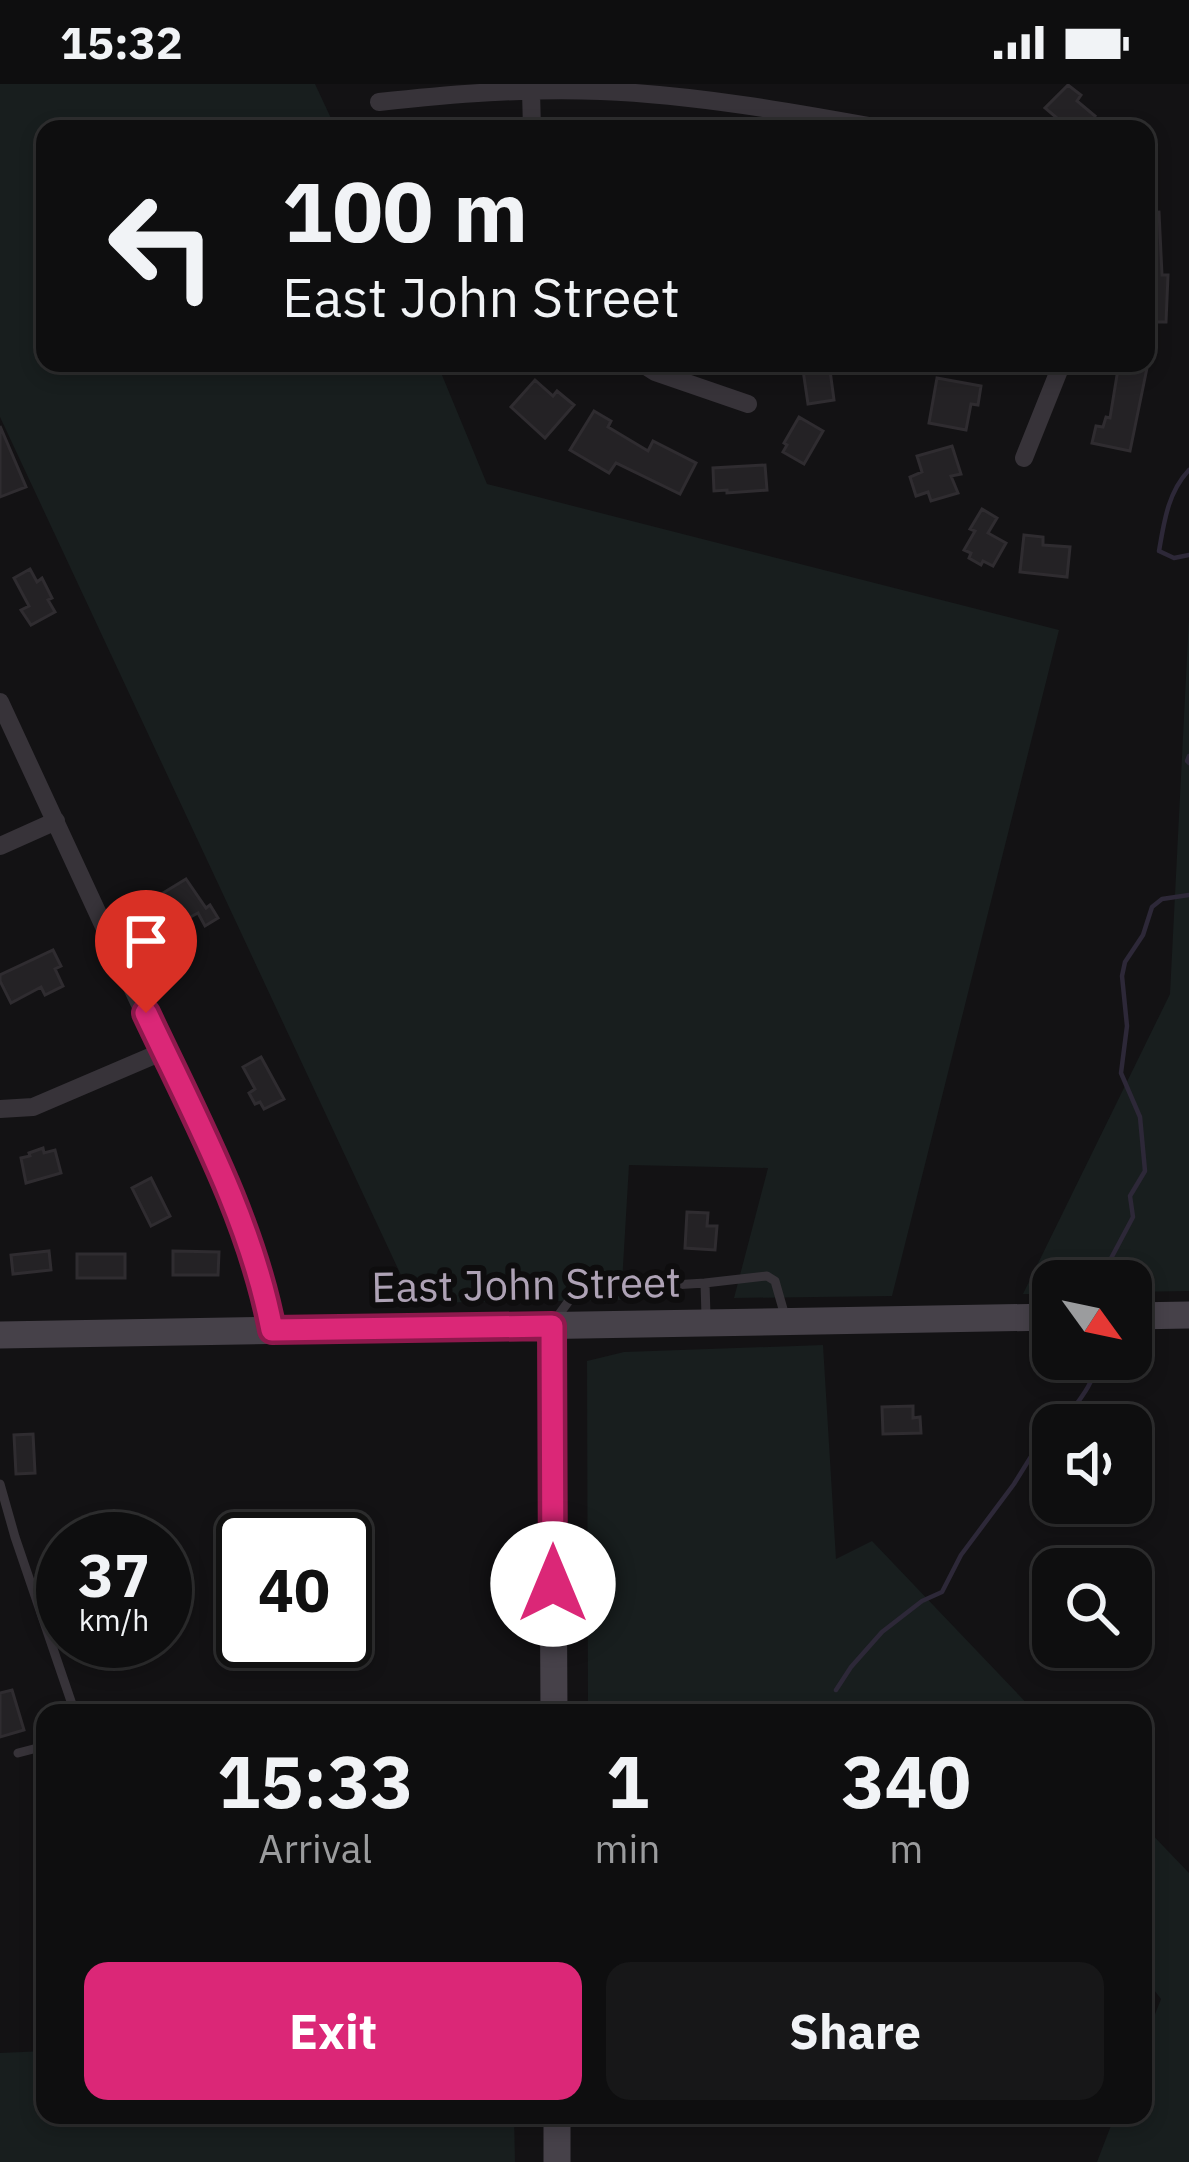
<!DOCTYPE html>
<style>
body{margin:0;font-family:"IBM Plex Sans",sans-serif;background:#171718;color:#f1f3f6;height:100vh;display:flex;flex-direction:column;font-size:45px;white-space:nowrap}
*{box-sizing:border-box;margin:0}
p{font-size:39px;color:#9b9c9e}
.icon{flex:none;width:66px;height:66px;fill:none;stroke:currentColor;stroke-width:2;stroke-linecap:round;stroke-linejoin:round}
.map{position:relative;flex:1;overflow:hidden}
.panel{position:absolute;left:36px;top:1620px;width:1116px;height:420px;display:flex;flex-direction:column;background:#0e0e0f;border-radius:24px;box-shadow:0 6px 18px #0003,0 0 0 3px #2e2e2f}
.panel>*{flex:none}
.hud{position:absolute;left:36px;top:36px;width:1119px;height:252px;border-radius:24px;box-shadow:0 6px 18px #0003,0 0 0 3px #2e2e2f;background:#0e0e0f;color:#f1f3f6;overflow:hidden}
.needle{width:78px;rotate:123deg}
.tools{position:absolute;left:1032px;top:1176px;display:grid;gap:24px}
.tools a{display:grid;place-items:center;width:120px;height:120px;border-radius:24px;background:#0e0e0f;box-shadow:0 6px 18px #0003,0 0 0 3px #2e2e2f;font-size:60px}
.speed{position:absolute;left:36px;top:1428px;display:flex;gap:24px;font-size:60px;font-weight:700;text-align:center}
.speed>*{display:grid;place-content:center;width:156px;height:156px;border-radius:50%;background:#0e0e0f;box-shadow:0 6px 18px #0003,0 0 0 3px #2e2e2f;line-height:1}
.speed small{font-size:30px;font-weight:400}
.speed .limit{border:6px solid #111;border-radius:18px;background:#fff;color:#111}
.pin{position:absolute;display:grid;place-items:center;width:102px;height:102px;color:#fff;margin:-123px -51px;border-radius:50% 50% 50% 0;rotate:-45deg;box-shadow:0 0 12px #0007}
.pin .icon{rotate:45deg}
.me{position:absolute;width:132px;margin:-66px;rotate:0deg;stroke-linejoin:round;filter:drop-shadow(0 0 9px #0008)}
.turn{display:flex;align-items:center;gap:42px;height:252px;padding:0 48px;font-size:54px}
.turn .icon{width:156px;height:156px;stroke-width:2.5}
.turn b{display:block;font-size:84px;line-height:102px}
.eta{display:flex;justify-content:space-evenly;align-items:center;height:204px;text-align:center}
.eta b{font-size:72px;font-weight:800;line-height:84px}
.primary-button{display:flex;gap:24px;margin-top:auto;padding:24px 48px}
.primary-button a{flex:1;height:138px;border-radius:24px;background:#db2777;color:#fff;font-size:48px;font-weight:800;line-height:138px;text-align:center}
.primary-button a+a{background:#171718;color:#f1f3f6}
.status{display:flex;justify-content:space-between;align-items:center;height:84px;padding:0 60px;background:#0e0e0f;direction:ltr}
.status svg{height:33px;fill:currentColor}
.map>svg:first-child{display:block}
.green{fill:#181e1e}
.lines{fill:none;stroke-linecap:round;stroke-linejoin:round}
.stream{stroke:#2d2838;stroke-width:4.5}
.building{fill:#242225;stroke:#2f2c30;stroke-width:3}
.lane{stroke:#373339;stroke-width:9}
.street{stroke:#373339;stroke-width:18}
.secondary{stroke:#464149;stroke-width:27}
.route-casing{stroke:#8e194d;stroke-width:30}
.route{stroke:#db2777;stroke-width:21}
.labels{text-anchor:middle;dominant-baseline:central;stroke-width:12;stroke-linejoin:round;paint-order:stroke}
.street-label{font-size:42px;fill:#aea2b5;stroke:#0e0d0e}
</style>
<div class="status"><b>15:32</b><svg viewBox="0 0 49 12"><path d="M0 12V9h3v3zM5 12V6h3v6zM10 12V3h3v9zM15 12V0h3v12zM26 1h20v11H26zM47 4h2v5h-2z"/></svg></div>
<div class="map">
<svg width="1189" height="2078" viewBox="0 0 1189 2078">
<rect width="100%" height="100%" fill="#131214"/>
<path class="green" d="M0 0H315L336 45H45V279H437L487 400 1059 546 892 1212 734 1214 768 1084 629 1081 621 1216 414 1219 0 333Z
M1189 534V1207L1131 1208V1197H1053V1210H1023L1170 910Z
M823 1261 836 1475 872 1457 1036 1629H588L587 1277 624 1268Z
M1143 1741 1189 1789V2078H1097L1115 2031H1143V1961L1161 1915 1143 1892Z
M45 1967V2031H514L515 2078H0V1969Z"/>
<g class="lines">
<path class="stream" d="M1189 386C1168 408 1164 438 1159 467L1174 474 1189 471
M1189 672 1187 677 1189 679
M1099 1197 1133 1133 1130 1112 1145 1087 1140 1033 1121 989 1127 942 1122 892 1125 878 1143 851 1152 823 1162 815 1189 811
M1061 1341C1075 1321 1095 1300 1098 1275
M836 1606 851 1583 882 1548 922 1517 942 1508 961 1471 1014 1400 1032 1371 1053 1351"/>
</g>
<path class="building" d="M1068 1 1081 11 1077 17 1095 32 1084 45H1070L1045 24Z
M1159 128 1162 191H1168L1166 238H1146V129Z
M802 279H829L834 316 808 320Z
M1119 279H1148L1130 367 1092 359 1096 342 1103 343 1106 333 1110 334Z
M937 294 981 302 978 321 971 320 966 346 929 339Z
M535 296 553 312 557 307 574 321 545 354 511 323Z
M594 327 611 337 608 343 648 367 653 357 696 379 680 410 616 379 609 389 570 366Z
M799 333 823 347 804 380 783 368 787 361 784 359Z
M0 342 26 403 0 413Z
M952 362 961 390 951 392 958 409 931 417 928 408 916 412 910 393 922 388 917 372Z
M765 381 767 406 727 409V406L714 407 713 384Z
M982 425 997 434 988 449 1006 459 993 482 983 477 981 481 969 474 971 469 964 466 975 447 970 445Z
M1024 451 1043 453V461L1070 463 1067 493 1020 488Z
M30 485 37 498 42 494 52 514 48 516 55 528 31 541 21 526 29 522 14 494Z
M186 795 206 824 210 821 218 834 205 842 198 829 177 840 173 838 163 821 168 819 163 809Z
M53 866 61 882 55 885 63 902 45 911 41 903 11 919 0 897V891Z
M261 973 284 1015 264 1025 260 1018 255 1020 249 1009 255 1005 243 983Z
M43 1064 44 1069 55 1066 61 1089 26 1099 21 1074 30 1072 29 1069Z
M151 1094 170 1132 151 1142 132 1104Z
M687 1128 708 1129 707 1142H717L715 1166 685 1164Z
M49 1167 51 1186 13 1190 11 1171Z
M173 1167 219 1168 218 1191H173Z
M77 1170H125V1194H77Z
M913 1322V1334L920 1333 921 1349 883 1350 882 1323Z
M33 1350 35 1389 16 1390 14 1351Z
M12 1606 24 1646 0 1653V1609Z"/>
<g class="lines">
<path class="lane" d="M705 1199 767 1192 775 1197 785 1232
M555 1236 576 1207 705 1199 706 1232
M0 1400 15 1453 75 1629
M18 1669 45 1662"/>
<path class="street" d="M531 7 532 45
M379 18C453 10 526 4 601 7 697 11 791 28 885 45
M641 279 655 288 748 320
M1024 374 1062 279
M0 618 236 1128 263 1202 271 1247
M0 762 56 737
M0 1025 33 1023 164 967"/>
<path class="secondary" d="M1131 1232 1189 1231
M552 1242 554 1629
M0 1251 1053 1233
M557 2031V2078"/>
</g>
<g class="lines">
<g class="route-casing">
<path id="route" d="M146 929C194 1031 251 1135 272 1246L552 1242 553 1500"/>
</g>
<use href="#route" class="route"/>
</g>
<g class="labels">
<g class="street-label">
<text transform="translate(526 1200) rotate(-1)">East John Street</text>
</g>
</g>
</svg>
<div class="tools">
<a><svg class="needle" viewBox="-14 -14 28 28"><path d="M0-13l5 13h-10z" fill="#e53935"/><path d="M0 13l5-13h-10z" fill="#9b9c9e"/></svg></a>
<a><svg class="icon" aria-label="sound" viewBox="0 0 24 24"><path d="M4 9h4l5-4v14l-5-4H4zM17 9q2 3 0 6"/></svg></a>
<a><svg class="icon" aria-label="search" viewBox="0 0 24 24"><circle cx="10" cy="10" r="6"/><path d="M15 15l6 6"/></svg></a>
</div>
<div class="speed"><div>37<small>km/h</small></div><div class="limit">40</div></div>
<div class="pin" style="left:146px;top:929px;background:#d93025"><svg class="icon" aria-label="arrive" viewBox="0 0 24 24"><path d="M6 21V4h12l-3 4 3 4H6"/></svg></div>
<svg class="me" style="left:553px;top:1500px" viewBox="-20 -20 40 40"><circle r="19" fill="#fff"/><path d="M0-13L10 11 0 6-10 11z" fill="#db2777"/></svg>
<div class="hud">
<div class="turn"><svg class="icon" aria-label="left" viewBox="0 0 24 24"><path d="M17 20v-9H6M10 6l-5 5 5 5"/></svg><div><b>100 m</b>East John Street</div></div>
</div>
<section class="panel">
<div class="eta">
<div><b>15:33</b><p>Arrival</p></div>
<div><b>1</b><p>min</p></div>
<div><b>340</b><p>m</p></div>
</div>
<div class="primary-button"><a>Exit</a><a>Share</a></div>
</section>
</div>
